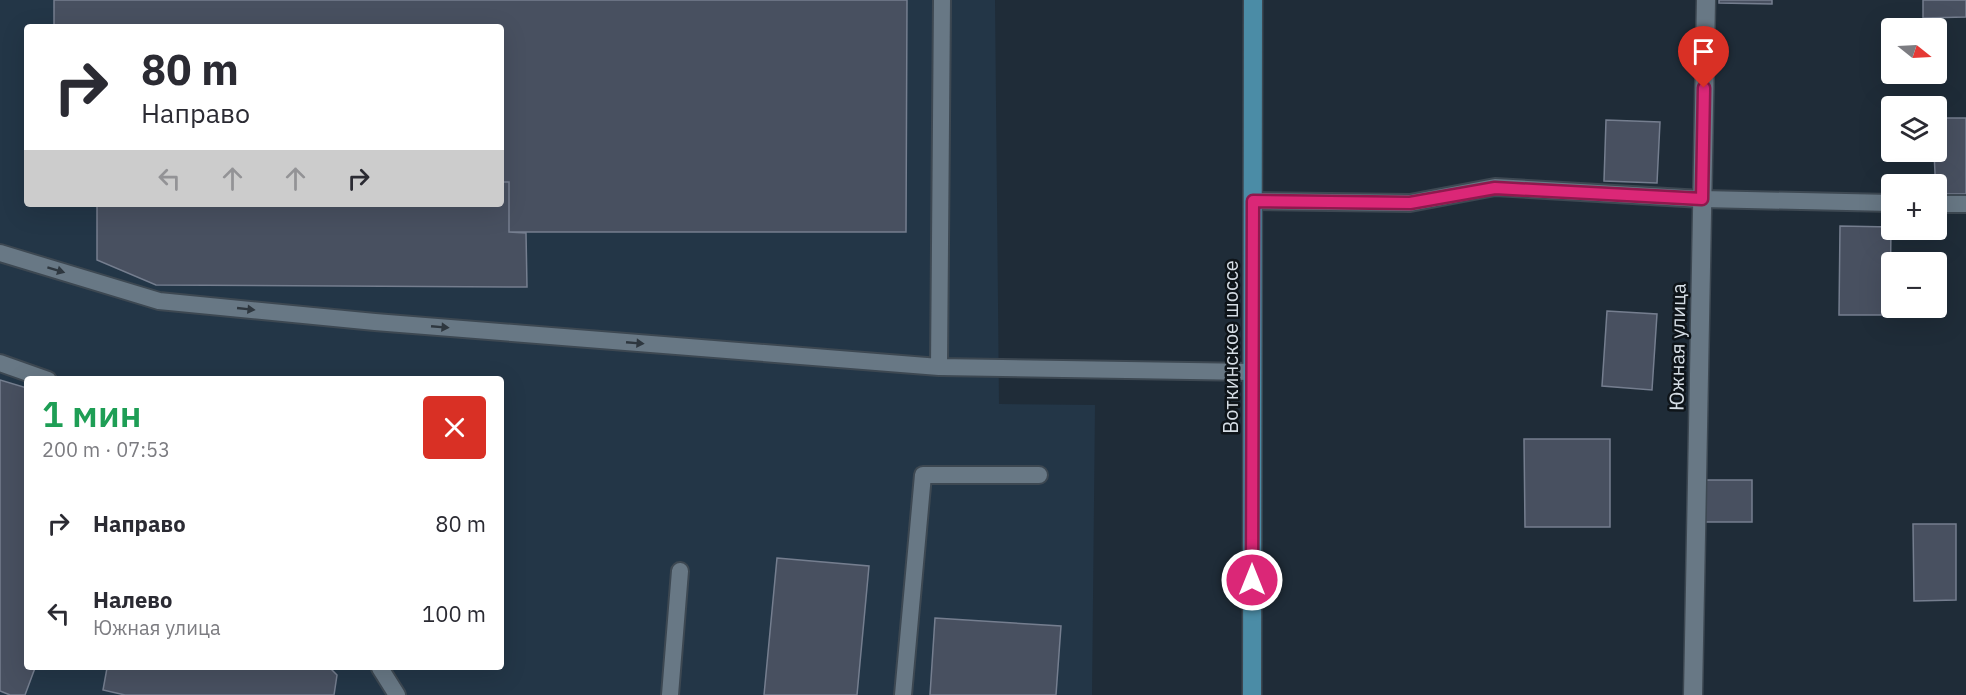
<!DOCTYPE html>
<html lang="ru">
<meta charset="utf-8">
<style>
body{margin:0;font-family:"IBM Plex Sans",sans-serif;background:#f7f7f7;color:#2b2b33;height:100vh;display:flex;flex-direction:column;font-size:22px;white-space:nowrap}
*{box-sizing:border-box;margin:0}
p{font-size:20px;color:#7c7c81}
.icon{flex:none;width:33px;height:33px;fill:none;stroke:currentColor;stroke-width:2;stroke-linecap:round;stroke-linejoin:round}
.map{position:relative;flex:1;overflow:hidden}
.sheet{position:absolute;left:24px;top:376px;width:480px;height:294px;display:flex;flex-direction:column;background:#fff;border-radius:6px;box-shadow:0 6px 24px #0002}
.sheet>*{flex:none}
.banner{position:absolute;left:24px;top:24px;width:480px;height:183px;border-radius:6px;box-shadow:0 6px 24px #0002;background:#fff;color:#2b2b33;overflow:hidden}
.needle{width:39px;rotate:108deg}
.tools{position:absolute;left:1881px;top:18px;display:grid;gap:12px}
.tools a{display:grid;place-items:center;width:66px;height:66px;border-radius:6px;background:#fff;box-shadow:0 6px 24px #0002;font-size:30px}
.pin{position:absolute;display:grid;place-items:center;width:51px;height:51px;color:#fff;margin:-62px -26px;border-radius:50% 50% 50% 0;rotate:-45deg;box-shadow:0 0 6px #0007}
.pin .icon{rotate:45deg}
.me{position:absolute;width:66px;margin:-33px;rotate:0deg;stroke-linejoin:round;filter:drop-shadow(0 0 4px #0008)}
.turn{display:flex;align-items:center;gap:21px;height:126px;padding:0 18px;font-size:27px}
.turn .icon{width:78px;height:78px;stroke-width:2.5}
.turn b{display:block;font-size:42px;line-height:51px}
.lanes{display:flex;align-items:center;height:57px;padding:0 18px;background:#0003;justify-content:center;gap:30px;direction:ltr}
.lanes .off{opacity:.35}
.round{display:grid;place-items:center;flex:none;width:63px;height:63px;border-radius:6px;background:#f7f7f7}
.summary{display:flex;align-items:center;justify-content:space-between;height:102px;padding:0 18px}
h1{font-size:36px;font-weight:600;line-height:45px;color:#1e9e55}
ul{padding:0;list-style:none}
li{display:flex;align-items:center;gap:18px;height:90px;padding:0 18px}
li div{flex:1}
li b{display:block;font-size:22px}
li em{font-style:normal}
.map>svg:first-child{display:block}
.built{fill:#233647;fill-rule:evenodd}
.building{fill:#485060;stroke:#757e8f;stroke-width:1.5}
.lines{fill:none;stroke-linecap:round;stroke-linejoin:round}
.service-casing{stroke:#3d4852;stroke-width:20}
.minor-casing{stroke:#3d4852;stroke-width:21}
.primary-casing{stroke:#3d4852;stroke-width:21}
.service{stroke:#687885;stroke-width:16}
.minor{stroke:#687885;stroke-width:18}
.primary{stroke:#4b8ca6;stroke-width:18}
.oneway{fill:#2e373f}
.route-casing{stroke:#8e194d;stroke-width:15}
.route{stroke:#db2777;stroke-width:10}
.labels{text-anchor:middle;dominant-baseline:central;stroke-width:5;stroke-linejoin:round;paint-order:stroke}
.street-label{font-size:20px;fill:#d5dde5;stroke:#0e1419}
</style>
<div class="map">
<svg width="1966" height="695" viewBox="0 0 1966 695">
<rect width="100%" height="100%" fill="#1f2c38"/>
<path class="built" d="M0 0H995L999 404 1095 405 1092 695H0ZM27 27H501V204H27ZM27 380H501V668H27Z"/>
<path class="building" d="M54 0H907L906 232H509V182H501V27H54Z
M1719 0H1772V4L1719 3Z
M1923 0H1966V17L1923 18Z
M1936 118H1966V194H1936L1934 152H1936Z
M1606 120 1660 122 1657 183 1604 181Z
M501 182H509V232L526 233 527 287 156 285 97 260V204H501Z
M1840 226 1891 227 1890 315H1839Z
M1607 311 1657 314 1652 390 1602 386Z
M0 380 27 388V668H35L25 695H10L0 691Z
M1524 439H1610V527H1525Z
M1703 480H1752V522H1703Z
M1913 524H1956V600L1914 601Z
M777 558 869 566 857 695H764Z
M935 618 1061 626 1056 695H930Z
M107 668H330L337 675 334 695H125L103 690Z"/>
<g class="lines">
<g class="service-casing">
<path id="service" d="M942 0 939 367 1253 372
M1253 201 1410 203 1495 187 1702 199 1892 203
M1936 204H1966
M0 253 159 301 375 322 939 367
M0 363 48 380
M380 668 397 695
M670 695 680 571
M903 695 923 475H1039"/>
</g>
<g class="minor-casing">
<path id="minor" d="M1693 695 1706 0"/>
</g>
<g class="primary-casing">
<path id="primary" d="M1252 695 1253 0"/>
</g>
<use href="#service" class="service"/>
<use href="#minor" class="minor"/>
<use href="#primary" class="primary"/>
</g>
<defs><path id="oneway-solid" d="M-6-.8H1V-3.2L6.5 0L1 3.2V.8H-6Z" transform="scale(1.5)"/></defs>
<g class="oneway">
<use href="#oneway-solid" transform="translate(56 270) rotate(17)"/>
<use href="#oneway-solid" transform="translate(246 309) rotate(6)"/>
<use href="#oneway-solid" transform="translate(440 327) rotate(5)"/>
<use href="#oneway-solid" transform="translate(635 343) rotate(5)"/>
</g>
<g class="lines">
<g class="route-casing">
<path id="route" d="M1252 580 1253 201 1410 203 1495 188 1702 199 1704 88"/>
</g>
<use href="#route" class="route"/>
</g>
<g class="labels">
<g class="street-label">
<text transform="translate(1230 347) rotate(-90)">Воткинское шоссе</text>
<text transform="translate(1677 347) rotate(-89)">Южная улица</text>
</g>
</g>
</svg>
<div class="tools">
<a><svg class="needle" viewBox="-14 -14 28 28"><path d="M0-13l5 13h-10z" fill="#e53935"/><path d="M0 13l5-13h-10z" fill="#7c7c81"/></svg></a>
<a><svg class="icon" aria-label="layers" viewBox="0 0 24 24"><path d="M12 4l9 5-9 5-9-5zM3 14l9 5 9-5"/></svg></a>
<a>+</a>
<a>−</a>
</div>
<div class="pin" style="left:1704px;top:88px;background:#d93025"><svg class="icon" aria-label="arrive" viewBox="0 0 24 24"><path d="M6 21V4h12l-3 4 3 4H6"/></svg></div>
<svg class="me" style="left:1252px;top:580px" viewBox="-20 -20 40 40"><circle r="17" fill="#db2777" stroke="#fff" stroke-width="3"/><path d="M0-11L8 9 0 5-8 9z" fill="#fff"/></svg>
<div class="banner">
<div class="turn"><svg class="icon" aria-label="right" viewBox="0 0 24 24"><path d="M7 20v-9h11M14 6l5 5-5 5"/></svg><div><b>80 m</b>Направо</div></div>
<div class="lanes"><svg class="icon off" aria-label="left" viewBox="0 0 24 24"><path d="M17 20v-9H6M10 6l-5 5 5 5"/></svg><svg class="icon off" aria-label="ahead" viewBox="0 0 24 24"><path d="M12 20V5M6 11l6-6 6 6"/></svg><svg class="icon off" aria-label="ahead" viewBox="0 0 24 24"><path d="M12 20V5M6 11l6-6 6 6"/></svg><svg class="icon" aria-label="right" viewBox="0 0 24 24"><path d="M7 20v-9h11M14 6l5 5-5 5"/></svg></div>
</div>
<section class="sheet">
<div class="summary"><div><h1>1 мин</h1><p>200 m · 07:53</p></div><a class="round" style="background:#d93025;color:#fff"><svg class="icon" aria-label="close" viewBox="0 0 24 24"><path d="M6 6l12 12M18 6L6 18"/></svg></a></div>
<ul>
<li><svg class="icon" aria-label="right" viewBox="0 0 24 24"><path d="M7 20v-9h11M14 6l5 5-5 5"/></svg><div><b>Направо</b></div><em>80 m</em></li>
<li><svg class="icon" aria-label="left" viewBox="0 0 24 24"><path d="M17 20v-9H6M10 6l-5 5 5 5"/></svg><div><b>Налево</b><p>Южная улица</p></div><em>100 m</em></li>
</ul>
</section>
</div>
